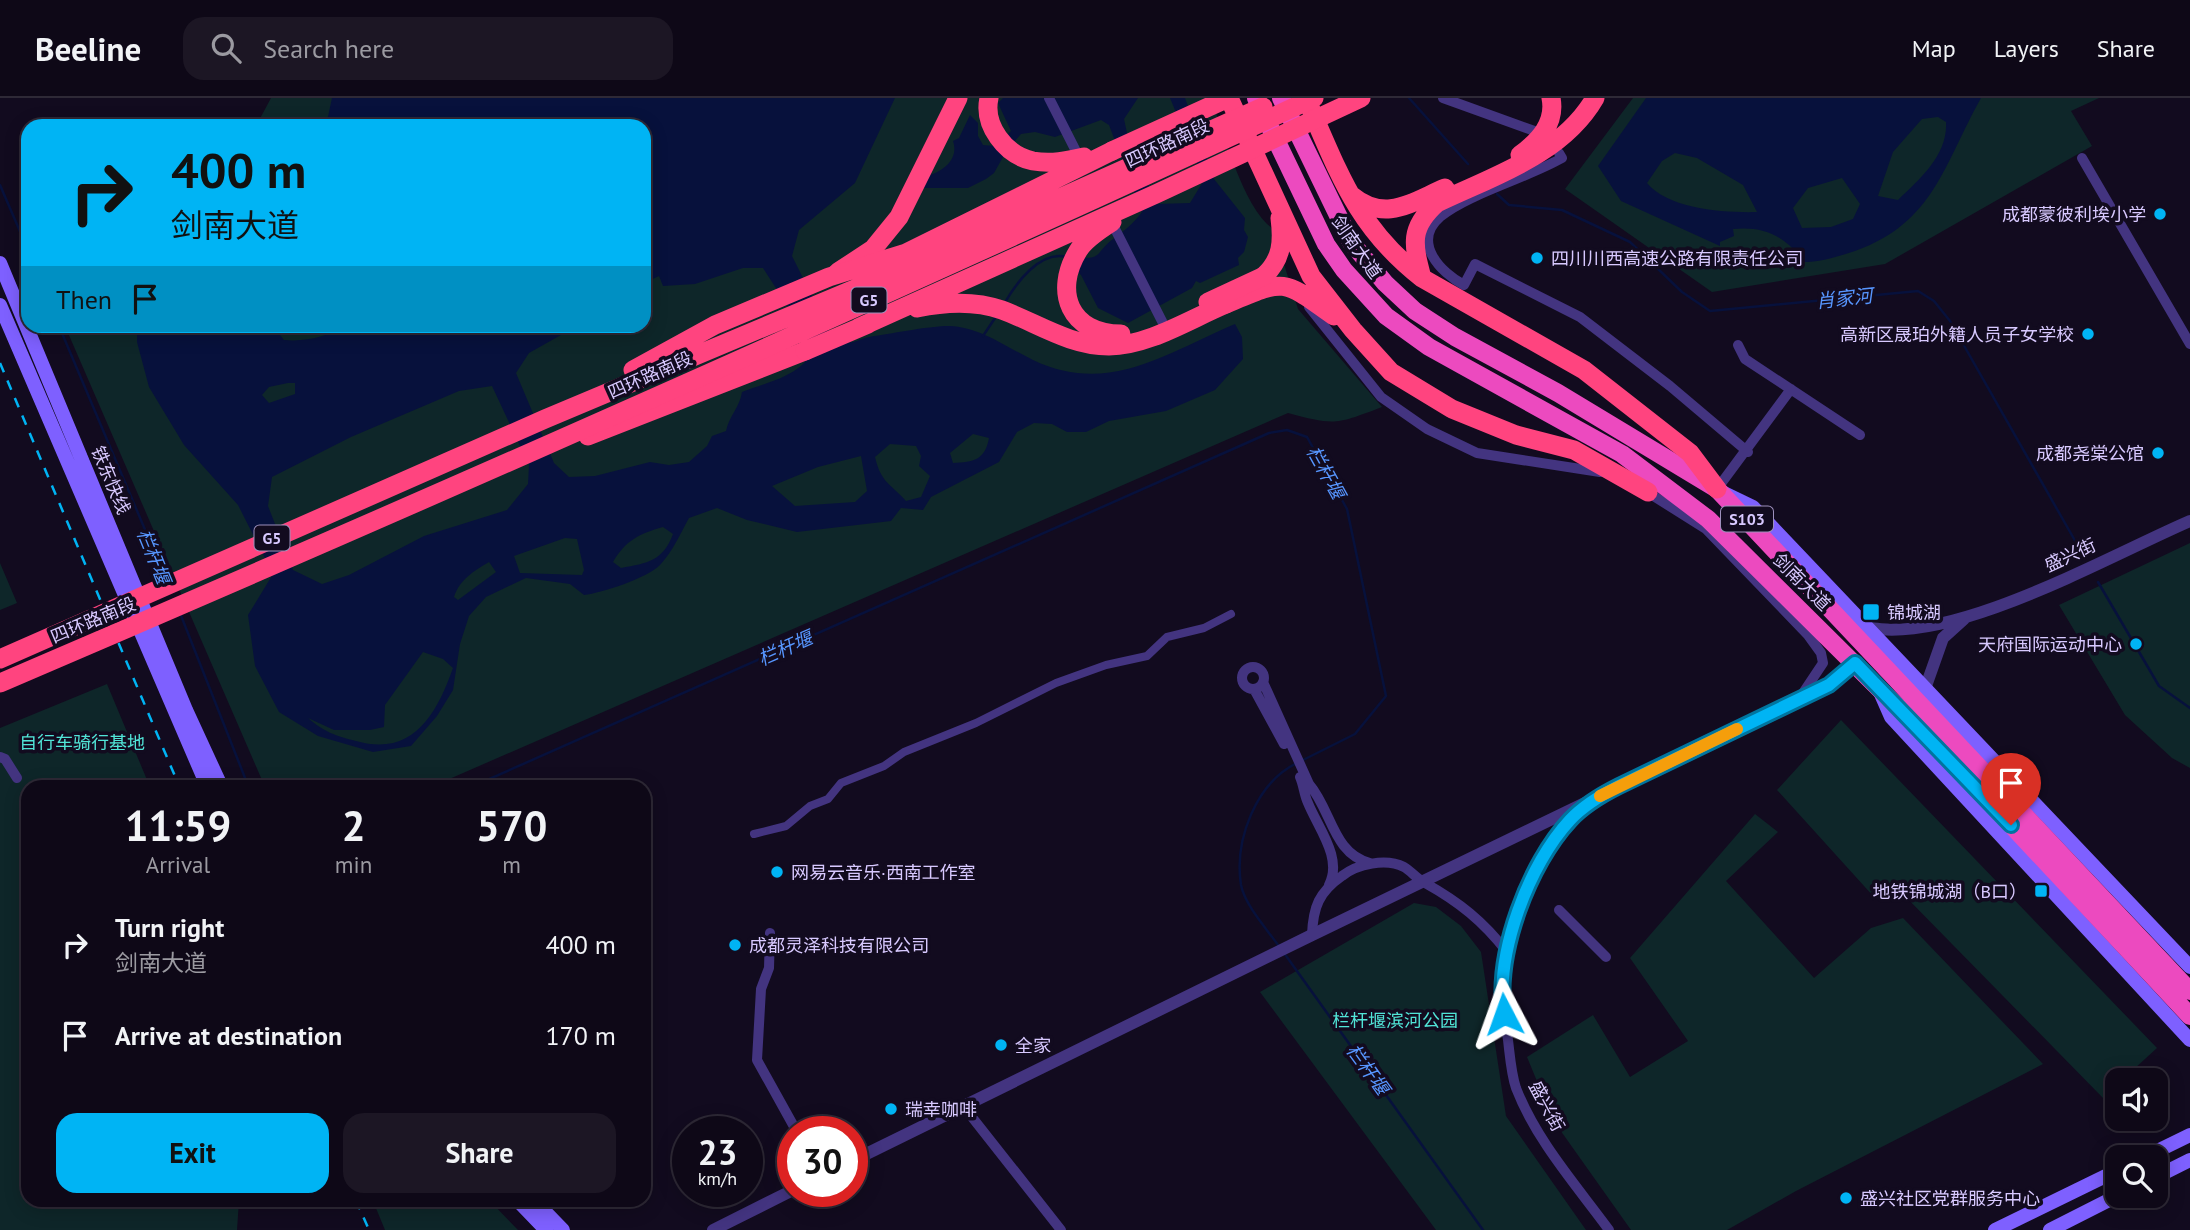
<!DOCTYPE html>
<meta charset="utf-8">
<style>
body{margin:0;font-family:"PT Sans","Noto Sans SC",sans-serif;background:#1c1624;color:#f1f3f6;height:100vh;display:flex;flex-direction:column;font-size:26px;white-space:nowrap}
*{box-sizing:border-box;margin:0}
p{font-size:23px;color:#9b9aa1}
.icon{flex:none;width:38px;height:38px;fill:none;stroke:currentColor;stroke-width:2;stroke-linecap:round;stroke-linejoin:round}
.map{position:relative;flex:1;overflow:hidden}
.side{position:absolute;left:21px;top:682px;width:630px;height:427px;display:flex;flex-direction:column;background:#0e0817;border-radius:21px;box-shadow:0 4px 18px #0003,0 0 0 2px #2e2936}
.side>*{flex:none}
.top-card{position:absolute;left:21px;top:21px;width:630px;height:214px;border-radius:21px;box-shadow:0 4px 18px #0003,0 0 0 2px #2e2936;background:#00b4f4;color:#111;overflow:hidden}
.fabs{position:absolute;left:2105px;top:970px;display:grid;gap:14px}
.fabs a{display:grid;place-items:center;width:63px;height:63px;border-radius:14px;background:#0e0817;box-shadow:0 4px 18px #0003,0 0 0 2px #2e2936;font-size:35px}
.speed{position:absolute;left:672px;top:1018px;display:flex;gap:14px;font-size:35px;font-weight:700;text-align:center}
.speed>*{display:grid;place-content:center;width:91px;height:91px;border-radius:50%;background:#0e0817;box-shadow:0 4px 18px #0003,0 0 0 2px #2e2936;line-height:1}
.speed small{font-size:18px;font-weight:400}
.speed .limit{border:10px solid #d22;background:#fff;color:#111}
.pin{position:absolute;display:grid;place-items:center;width:60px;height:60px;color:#fff;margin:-72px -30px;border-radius:50% 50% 50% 0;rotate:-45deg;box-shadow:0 0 7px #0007}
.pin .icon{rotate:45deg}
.me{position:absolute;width:77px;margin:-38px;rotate:356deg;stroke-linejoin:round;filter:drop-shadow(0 0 5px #0008)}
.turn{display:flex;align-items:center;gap:24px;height:147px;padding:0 35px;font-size:32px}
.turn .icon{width:91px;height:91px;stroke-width:2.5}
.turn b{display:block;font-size:49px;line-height:60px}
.then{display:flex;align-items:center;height:66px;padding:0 35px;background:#0003;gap:14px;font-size:26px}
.eta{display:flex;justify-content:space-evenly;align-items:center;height:119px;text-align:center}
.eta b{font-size:42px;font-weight:700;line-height:49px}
.button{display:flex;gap:14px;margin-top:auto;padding:14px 35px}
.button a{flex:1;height:80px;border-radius:21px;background:#00b4f4;color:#111;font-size:28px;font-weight:700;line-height:80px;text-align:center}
.button a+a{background:#1c1624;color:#f1f3f6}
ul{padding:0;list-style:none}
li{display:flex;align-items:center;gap:21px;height:91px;padding:0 35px}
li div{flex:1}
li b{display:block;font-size:26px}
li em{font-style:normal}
header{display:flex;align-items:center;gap:42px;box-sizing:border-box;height:98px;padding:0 35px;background:#0e0817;border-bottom:2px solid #2e2936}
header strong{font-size:33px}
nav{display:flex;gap:38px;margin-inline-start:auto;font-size:24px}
.search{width:490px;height:63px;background:#1c1624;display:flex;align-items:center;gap:18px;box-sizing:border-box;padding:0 24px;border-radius:21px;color:#9b9aa1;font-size:26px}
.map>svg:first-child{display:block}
.green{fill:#0e2629}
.water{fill:#07113c;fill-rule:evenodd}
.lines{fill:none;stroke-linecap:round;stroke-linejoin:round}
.stream{stroke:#07113c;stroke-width:2.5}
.pedestrian{stroke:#433480;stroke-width:8}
.minor{stroke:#433480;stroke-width:10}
.tertiary{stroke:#433480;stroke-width:12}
.secondary{stroke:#7e60ff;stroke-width:14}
.trunk{stroke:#ec4abf;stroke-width:18}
.motorway{stroke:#ff447f;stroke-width:19}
.rail{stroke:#00b4f4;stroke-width:2.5;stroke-dasharray:10 9;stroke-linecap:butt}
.motorway-bridge{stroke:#ff447f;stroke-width:19}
.route-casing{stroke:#00759f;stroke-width:18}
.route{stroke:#00b4f4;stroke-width:12}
.slow{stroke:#f59e0b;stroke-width:12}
.poi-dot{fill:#00b4f4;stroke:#120b1f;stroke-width:2.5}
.labels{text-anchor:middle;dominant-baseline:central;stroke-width:7;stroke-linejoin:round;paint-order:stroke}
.shield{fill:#120b1f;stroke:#9d90bc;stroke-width:2}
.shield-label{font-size:16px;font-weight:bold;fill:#d8c9ff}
.street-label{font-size:18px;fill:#d8c9ff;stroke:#120b1f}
.poi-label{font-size:18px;fill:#d8c9ff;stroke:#120b1f;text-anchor:start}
.park-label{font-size:18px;fill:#51e4d7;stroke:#120b1f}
.water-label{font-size:19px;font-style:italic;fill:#5796ff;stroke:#120b1f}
</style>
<header>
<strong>Beeline</strong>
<div class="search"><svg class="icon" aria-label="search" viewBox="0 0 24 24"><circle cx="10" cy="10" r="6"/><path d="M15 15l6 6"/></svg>Search here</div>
<nav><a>Map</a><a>Layers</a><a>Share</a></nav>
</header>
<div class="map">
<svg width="2190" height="1132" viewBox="0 0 2190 1132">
<rect width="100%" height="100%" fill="#120b1f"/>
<path class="green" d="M271 0H1211C1224 35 1243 110 1273 131L1298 211 1382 309C1337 326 1336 328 1288 315L431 689H265L65 228H644V28H256Z
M1633 0H2099L2071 13 2092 48 1885 166 1712 194 1565 91Z
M2190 445V670L2172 660 2125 617 2059 507Z
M0 465 17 505 0 512Z
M107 586 150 689 28 690V1102L239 1103 237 1132H0V630Z
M1841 622 2157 950 2122 982H2118L2117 986 2103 1000 1901 794 1874 799 1777 692Z
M1755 716 1778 734 1726 783 1814 880 1871 830 1903 820 2043 966 1796 1093 1727 1132H1631L1553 1022 1527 959 1593 917 1630 979 1688 943 1630 860Z
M1414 805 1436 809 1461 828 1481 854 1506 1018 1586 1132H1436L1260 894Z
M373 1103H490L518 1132H385Z"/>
<path class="water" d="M332 0H895L855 85 799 132 792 158 834 242C858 248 854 241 874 238 896 235 929 228 949 228 980 229 1006 249 1033 262 1109 298 1166 255 1235 226L1242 239 1243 261 1215 292 1166 313 1109 323 1086 334H1067L1052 326 1034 325 1017 334 999 364 931 399 923 412 901 410 891 423 797 434 747 422 717 410 689 420C680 436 673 453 660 467 647 480 602 495 584 497L570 486 526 480 486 499 469 518 460 546 453 592 437 618 411 648 373 654 318 638 279 614 255 568 248 517 273 476 238 407 184 347 149 289 137 244V228H273L284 242C309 244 325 238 347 228H577L529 255 516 275 554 365 569 379 595 378 650 364 669 367 689 364 707 348 712 338 726 333C729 318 740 309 742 294 768 284 805 277 814 249L763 170H743L695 186 663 188 659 178 644 185V28H326ZM288 285H295V296L269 305 262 297 269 289ZM492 288 529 367 528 386 507 412 424 438 349 477 322 486 293 472 268 408 272 379 351 339 459 293ZM973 336 989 340C985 362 974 364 953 365L950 355ZM890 346 916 348 921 358 919 368 930 378 921 399 906 403C890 385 881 385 875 359ZM861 358 867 393 855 404 795 408 772 388 818 369ZM663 429 673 436C663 463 648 465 621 470L613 464C626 442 639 436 663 429ZM565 440 577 441 584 472 582 477 520 475 514 458ZM489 464 496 474 458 502 454 499C460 481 474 473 489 464ZM423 554 443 561 453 570C436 618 412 659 356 643 336 638 324 634 308 620L334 632H370L384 629 385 607Z
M1003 0H1138L1124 21 1130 49 1157 106 1190 105 1204 82 1170 0H1185L1214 81 1245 120 1244 132 1248 139 1244 154 1238 160 1239 167 1200 185 1196 183 1192 190 1128 225 1098 210 1081 177 1071 169 1070 157C1103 165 1094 155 1113 141 1125 132 1133 126 1142 114L1109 27 1101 22 1055 39 1035 34 1021 36 1007 52 994 75 986 81 968 90H915L913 81C932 79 961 67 953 43L959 40 970 17 978 25V38L983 47 994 48 1011 33 998 5Z
M1646 0H1981C1944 66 1934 125 1855 153 1837 159 1818 165 1798 164L1801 160C1783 137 1763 128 1733 131L1734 138 1720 144V148L1621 103 1598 68ZM1938 19 1946 24C1948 57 1920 81 1898 102L1878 98 1893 54 1922 21ZM1675 55 1697 60 1743 87 1757 114C1725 115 1668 111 1647 85L1662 63ZM1842 80 1860 106 1853 121 1831 129 1802 130 1793 110 1808 90Z"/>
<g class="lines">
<path class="stream" d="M1409 0 1468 66
M0 87 28 152
M1497 96 1509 107 1562 112 1630 144 1682 194 1710 213 1918 193 1934 203 1950 223 2082 455
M1004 206C1016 185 1040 152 1067 159
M59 228 165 479
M983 238 997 217
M2098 484 2159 588 2190 610
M180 515 249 690
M469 690 1269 335 1287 332 1307 339 1347 411 1386 598 1355 636 1303 662
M1278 847C1266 830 1245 807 1241 787 1234 742 1256 685 1297 665
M1284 855 1483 1132"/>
<path class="pedestrian" d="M754 736 786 728 810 708 828 701 841 685 884 668 904 654 976 625 1056 585 1106 567 1147 558 1167 539 1204 530 1231 516"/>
<path class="minor" d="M1049 0 1081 63
M1443 0 1540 35
M1559 55 1562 60C1527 80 1468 96 1440 119 1411 144 1441 175 1464 187L1475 166 1580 219 1670 288 1748 354
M2082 60 2190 246
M1110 121 1168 235
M1309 209 1381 299 1427 331 1477 355 1600 374
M1738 247 1745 261 1860 337
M1717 391 1791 291
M1644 392 1706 431 1808 537 1821 555 1823 565 1799 601
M1242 580a11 11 0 1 1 22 0a11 11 0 1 1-22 0Z
M1263 584 1309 686C1332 713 1333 756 1370 765
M1254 591 1284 646
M0 659 5 661 17 680
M1300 679C1304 688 1304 697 1308 705 1318 730 1343 760 1329 787
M1588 706C1543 741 1504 828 1502 884 1501 904 1505 923 1508 942 1510 958 1511 975 1516 990 1536 1042 1576 1087 1609 1132
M1559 812 1606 859
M770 835 769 870 761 891 757 962 797 1034
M1312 837C1313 809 1319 794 1342 778 1357 766 1386 760 1404 769 1411 773 1417 781 1425 785 1459 804 1483 823 1507 854
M964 1009 1061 1132"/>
<path class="tertiary" d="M1871 530C1956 545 2109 458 2190 423
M1926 588 1943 540 1964 521
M852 1063 1312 837 1829 587 1855 565
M713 1132 793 1092"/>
<path class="secondary" d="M0 165 186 612 222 690
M0 207 208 690
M1724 395 1753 409 2190 869
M1880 594 1891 619 2190 942
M2145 1059 2190 1037
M2156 1079 2190 1062
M517 1102 546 1132
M534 1102 563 1132
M1995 1132 2118 1072
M2050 1132 2119 1097"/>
<path class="trunk" d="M1256 0 1326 146 1344 172 1386 218 1429 249 1622 356 1708 421 1943 654 2190 918
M1281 0 1351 144 1385 185 1415 213 1455 239 1558 295 1717 391 2190 893"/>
<path class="motorway" d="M1229 0 1311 178 1353 232 1391 274 1452 311 1516 337 1574 352 1648 394
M1309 7C1340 78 1358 130 1422 180L1584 272 1690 355 1717 391
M1112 53 1228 0
M1520 57C1539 43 1556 25 1551 0
M1351 97C1385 125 1410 105 1445 90
M838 174 873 151 899 119 958 0
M1264 178C1282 161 1283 144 1280 120
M1422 180C1413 146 1409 130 1437 105 1493 78 1562 57 1595 0
M1226 206C1286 181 1281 180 1334 218
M588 338 805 253"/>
<path class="rail" d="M0 265 180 690
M356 1102 369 1132"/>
<path class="motorway-bridge" d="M989 0C983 27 1005 57 1033 63 1051 66 1067 63 1084 59
M1112 124C1101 131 1085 141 1078 153 1053 194 1070 236 1121 236
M1208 204 1264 178
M917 210C945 204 974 202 1002 212 1037 225 1070 248 1109 248 1148 248 1190 221 1226 206
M858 230 1158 95 1361 0
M805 253 868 226
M633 272 715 227 829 179 906 155 1112 53
M0 561 545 321 888 177 1263 9
M0 585C441 396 879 202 1314 0"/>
</g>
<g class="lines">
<g class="route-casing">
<path id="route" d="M1504 916C1495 855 1529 766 1570 722 1584 707 1601 697 1619 688L1829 587 1855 565 2011 727"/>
</g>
<use href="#route" class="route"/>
<path class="slow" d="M1600 698 1737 631"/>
</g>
<g class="poi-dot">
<circle cx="2160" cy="116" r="7"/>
<circle cx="1537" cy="160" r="7"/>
<circle cx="2088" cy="236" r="7"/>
<circle cx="2158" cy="355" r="7"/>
<rect x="1862" y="505" width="18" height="18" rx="3.5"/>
<circle cx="2136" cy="546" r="7"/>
<circle cx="777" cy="774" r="7"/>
<rect x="2034" y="786" width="14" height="14" rx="3.5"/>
<circle cx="735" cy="847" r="7"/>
<circle cx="1001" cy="947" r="7"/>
<circle cx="891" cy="1011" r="7"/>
<circle cx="1846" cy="1100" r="7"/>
</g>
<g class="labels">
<g class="shield">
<rect x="851.5" y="189.5" width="35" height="25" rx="5"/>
<rect x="1721" y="408.5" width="52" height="25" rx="5"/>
<rect x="254.5" y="427.5" width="35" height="25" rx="5"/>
</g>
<g class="shield-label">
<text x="869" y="202">G5</text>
<text x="1747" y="421">S103</text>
<text x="272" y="440">G5</text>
</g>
<g class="street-label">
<text transform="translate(1167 45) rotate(-25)">四环路南段</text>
<text transform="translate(1357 149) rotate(55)">剑南大道</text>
<text transform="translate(650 277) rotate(-24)">四环路南段</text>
<text transform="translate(111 382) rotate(67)">铁东快线</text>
<text transform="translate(2070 457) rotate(-25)">盛兴街</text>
<text transform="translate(1802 484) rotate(45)">剑南大道</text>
<text transform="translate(93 522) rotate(-23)">四环路南段</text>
<text transform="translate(1547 1008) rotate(62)">盛兴街</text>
</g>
<g class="poi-label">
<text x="2146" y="116" text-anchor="end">成都蒙彼利埃小学</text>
<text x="1551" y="160">四川川西高速公路有限责任公司</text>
<text x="2074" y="236" text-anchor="end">高新区晟珀外籍人员子女学校</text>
<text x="2144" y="355" text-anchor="end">成都尧棠公馆</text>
<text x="1887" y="514">锦城湖</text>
<text x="2122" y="546" text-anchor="end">天府国际运动中心</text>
<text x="791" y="774">网易云音乐·西南工作室</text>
<text x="2027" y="793" text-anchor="end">地铁锦城湖（B口）</text>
<text x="749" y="847">成都灵泽科技有限公司</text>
<text x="1015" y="947">全家</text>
<text x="905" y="1011">瑞幸咖啡</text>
<text x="1860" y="1100">盛兴社区党群服务中心</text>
</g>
<g class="park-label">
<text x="82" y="644">自行车骑行基地</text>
<text x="1395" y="922">栏杆堰滨河公园</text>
</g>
<g class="water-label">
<text transform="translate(1844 200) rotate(-6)">肖家河</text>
<text transform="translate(1326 374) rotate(61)">栏杆堰</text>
<text transform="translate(154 458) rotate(68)">栏杆堰</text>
<text transform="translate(785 550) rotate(-24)">栏杆堰</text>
<text transform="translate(1368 971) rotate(54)">栏杆堰</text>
</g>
</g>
</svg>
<div class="fabs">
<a><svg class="icon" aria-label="sound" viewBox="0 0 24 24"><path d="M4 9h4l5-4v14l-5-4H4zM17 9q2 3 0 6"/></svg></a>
<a><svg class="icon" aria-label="search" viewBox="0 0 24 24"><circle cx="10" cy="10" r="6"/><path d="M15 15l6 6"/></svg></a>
</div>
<div class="speed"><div>23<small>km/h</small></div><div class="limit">30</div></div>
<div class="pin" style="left:2011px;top:727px;background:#d93025"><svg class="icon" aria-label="arrive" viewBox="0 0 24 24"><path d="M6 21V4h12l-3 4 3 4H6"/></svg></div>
<svg class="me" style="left:1504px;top:916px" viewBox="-20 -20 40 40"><path d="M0-17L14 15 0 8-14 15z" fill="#00b4f4" stroke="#fff" stroke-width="4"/></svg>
<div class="top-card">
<div class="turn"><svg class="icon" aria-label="right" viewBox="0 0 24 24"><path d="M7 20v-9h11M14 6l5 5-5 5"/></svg><div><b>400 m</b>剑南大道</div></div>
<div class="then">Then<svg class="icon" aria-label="arrive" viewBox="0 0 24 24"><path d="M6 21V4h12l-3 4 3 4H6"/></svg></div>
</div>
<section class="side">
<div class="eta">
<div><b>11:59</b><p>Arrival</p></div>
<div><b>2</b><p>min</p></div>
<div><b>570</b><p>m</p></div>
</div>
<ul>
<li><svg class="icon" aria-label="right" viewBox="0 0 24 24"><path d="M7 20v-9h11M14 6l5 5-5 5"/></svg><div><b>Turn right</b><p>剑南大道</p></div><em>400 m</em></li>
<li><svg class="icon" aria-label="arrive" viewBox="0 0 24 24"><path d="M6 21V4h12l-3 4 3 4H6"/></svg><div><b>Arrive at destination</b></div><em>170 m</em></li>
</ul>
<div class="button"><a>Exit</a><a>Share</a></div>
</section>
</div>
